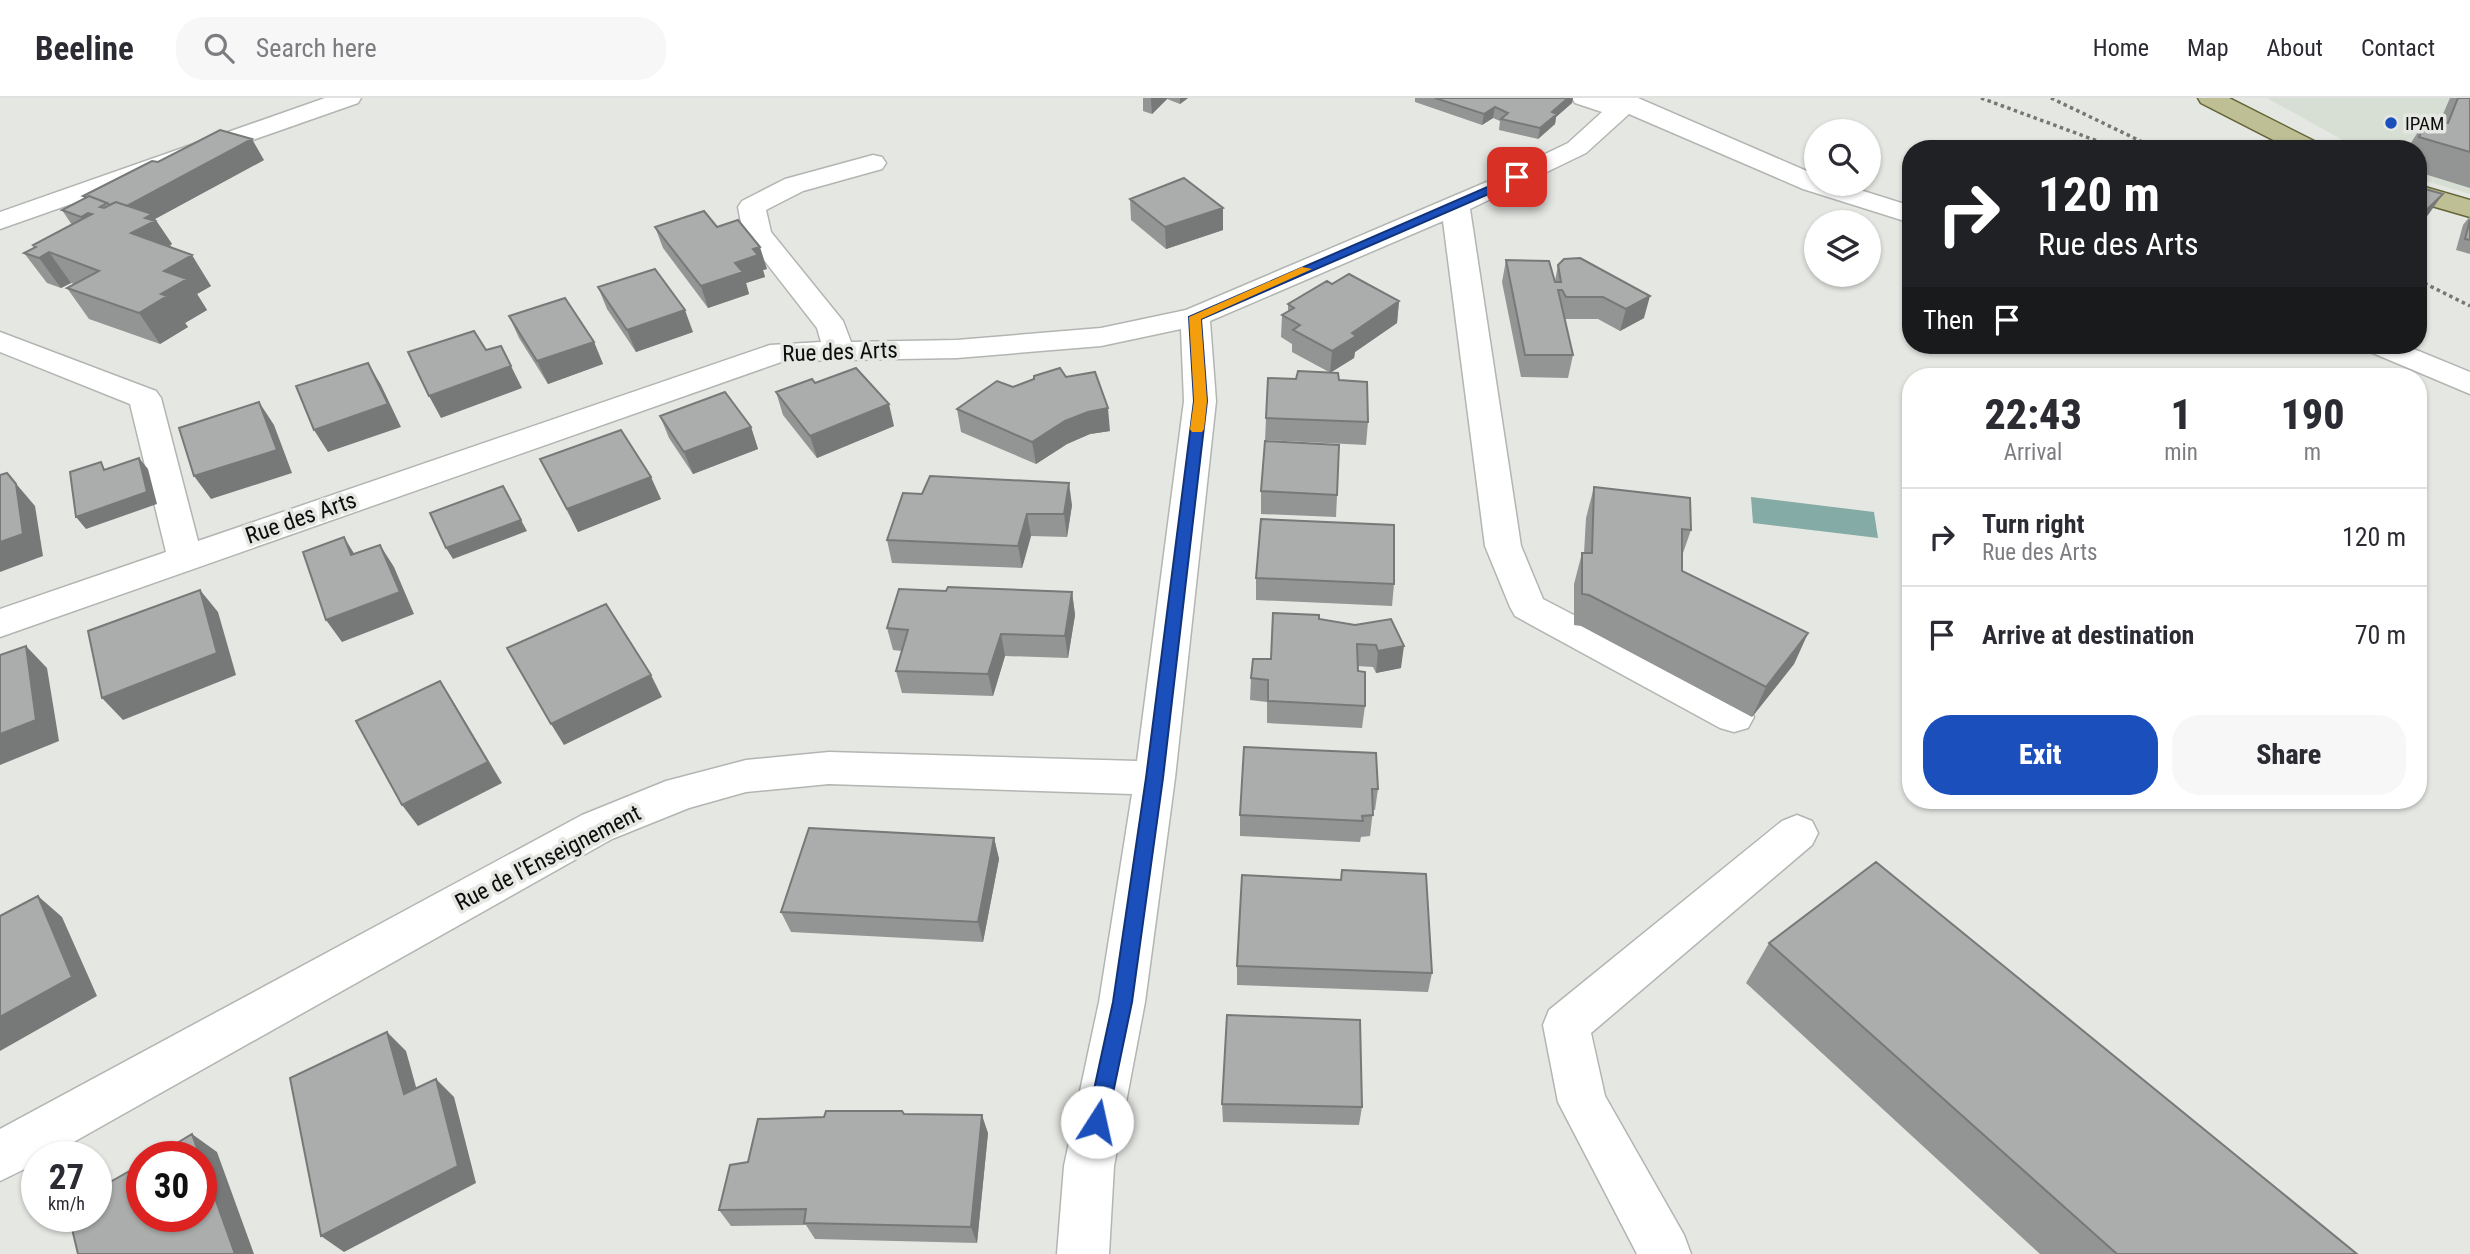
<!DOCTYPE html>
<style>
body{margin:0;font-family:"Roboto Condensed",sans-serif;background:#f7f7f7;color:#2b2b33;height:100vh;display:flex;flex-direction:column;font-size:26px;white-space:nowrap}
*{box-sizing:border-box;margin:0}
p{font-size:23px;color:#7c7c81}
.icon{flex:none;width:38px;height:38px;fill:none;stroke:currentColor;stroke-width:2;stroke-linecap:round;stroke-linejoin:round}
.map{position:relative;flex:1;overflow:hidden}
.drawer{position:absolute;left:1902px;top:270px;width:525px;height:441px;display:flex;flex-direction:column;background:#fff;border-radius:28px;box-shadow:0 2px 5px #0004}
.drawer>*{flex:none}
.top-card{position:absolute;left:1902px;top:42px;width:525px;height:214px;border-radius:28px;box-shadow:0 2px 5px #0004;background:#202124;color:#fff;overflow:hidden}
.buttons{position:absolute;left:1804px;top:21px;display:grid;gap:14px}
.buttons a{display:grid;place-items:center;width:77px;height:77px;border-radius:50%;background:#fff;box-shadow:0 2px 5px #0004;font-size:35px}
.speed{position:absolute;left:21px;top:1043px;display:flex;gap:14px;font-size:35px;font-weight:700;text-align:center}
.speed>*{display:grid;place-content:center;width:91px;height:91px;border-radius:50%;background:#fff;box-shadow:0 2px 5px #0004;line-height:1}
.speed small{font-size:18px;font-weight:400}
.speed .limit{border:10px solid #d22;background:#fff;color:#111}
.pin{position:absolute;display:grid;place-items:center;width:60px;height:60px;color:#fff;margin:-30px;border-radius:14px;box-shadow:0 4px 10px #0006}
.me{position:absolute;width:77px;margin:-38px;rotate:10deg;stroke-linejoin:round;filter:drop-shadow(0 0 5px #0008)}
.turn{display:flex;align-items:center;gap:24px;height:147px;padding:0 21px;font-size:32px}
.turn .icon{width:91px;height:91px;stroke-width:2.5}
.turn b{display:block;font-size:49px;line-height:60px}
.then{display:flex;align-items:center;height:66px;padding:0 21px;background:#0003;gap:14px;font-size:26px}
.eta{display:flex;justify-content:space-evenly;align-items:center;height:119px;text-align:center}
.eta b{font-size:42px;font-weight:800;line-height:49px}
.action{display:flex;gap:14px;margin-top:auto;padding:14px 21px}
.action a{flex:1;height:80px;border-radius:28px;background:#1a4fbc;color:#fff;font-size:28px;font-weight:800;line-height:80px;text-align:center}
.action a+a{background:#f7f7f7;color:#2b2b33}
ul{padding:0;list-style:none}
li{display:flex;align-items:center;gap:21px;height:98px;padding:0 21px;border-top:2px solid #e1e1e2}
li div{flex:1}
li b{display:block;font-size:26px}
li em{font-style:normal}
header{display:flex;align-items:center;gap:42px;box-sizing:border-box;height:98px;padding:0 35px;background:#fff;border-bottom:2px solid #e1e1e2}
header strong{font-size:33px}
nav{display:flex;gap:38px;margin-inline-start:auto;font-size:24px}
.search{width:490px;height:63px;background:#f7f7f7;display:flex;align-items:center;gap:18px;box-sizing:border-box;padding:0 24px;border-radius:28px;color:#7c7c81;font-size:26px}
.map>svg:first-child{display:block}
.built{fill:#d7ded4}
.water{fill:#84aba5}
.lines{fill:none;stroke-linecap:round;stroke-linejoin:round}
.minor-casing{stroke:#b2b5b1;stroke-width:3}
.major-casing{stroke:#646537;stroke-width:3}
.path{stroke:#757774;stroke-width:3.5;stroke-dasharray:3.5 3.5;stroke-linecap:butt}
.minor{fill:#fff;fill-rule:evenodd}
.major{fill:#bfbf95;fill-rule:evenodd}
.wall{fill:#929593}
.shaded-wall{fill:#777978}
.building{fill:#aaadab;stroke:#777978;stroke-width:2}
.route{fill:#1a4fbc;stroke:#11337a;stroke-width:2}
.slow{fill:#f59e0b}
.poi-dot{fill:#1a4fbc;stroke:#e5e7e3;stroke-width:2.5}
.labels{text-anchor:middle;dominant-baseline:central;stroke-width:7;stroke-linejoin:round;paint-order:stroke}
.far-poi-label{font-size:19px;fill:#0c0d0c;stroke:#e5e7e3;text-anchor:start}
.street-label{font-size:23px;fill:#0c0d0c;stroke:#e5e7e3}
</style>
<header>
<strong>Beeline</strong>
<div class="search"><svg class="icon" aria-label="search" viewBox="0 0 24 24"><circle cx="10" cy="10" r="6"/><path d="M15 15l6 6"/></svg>Search here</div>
<nav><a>Home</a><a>Map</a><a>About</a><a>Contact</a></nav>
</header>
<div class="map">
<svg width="2470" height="1156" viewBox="0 0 2470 1156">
<rect width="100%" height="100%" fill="#e5e7e3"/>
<path class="built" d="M2267 0H2470V96L2419 81 2418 51H2359Z"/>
<path class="water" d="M1751 399 1874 414 1878 440 1753 425Z"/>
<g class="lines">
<g class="minor-casing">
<path id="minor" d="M325 0H361L358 5 0 131V114Z
M1572 0H1638L1816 77V86H1841L1911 108V125L1803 91 1629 16 1586 55 1470 111 1521 448 1543 501 1748 608 1754 619 1748 630 1734 634 1720 630 1515 518 1510 509 1485 448 1443 123 1210 223 1216 303 1175 680 1145 904 1114 1068 1109 1156H1057L1064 1068 1099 904 1132 696 829 686 746 694 689 710 612 741 47 1059H37V1065L0 1083V1031L582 717 666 683 746 662 829 654 1137 663 1184 303 1181 231 1101 248 957 260 784 263 0 539V511L166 454 130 306 0 254V234L156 293 161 300 198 443 770 247 821 244 817 230 743 135 738 109 742 103 785 81 873 57 882 59 886 65 882 71 803 93 766 112 771 134 843 223 851 244 957 242 1101 230 1186 212 1489 83 1568 45 1602 14 1575 5Z
M2364 247H2404L2470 274V296L2368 253Z
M1797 717 1812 723 1818 735 1812 747 1591 935 1605 998 1684 1137 1691 1156H1637L1558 1004 1543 927 1549 912 1782 723Z"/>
</g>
<g class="major-casing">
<path id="major" d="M2198 0H2229L2320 46 2324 51H2291L2201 5Z
M2418 87 2470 102V119L2418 104Z"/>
</g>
<path class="path" d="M1981 0 2119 51
M2051 0 2157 51
M2418 182 2470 208"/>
<use href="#minor" class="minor"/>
<use href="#major" class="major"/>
</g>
<path class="wall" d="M1143 0H1188L1180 6 1167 1 1152 16 1143 13Z
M1415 0H1573L1572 5 1556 19 1555 26 1538 41 1499 32 1500 23 1493 20 1482 27 1415 4Z
M2450 0H2470V90L2418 74V51H2407L2427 20 2440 23Z
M264 62 155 121 172 146 170 147 173 151 211 188 197 196 207 212 185 225 188 229 160 246 89 221 67 190 74 186 71 185 61 190 47 185 24 155 34 150 33 147 72 127 62 112 84 100 83 98 158 64Z
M1130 101 1223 110V132L1166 151 1131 122Z
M2470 118V156L2456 152 2463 127Z
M655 129H717L767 171 763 172 765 179 746 185 749 196 708 210 663 150Z
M1506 162 1555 183 1558 167 1644 220 1620 233 1598 221H1565L1573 257 1568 280 1521 279 1502 184Z
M1332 186 1399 203 1397 225 1355 254 1354 260 1331 274 1339 282 1368 324 1366 347 1265 342 1266 320 1296 281 1329 274 1292 254V246L1281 239 1282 217 1288 214V206Z
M598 189 693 234 636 254 607 211Z
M509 218 594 244 603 266 548 286 519 240Z
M776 294 894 328 817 360 783 317Z
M957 311 1110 333 1090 336 1067 346 1036 366 961 334Z
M660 318 751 329 758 351 693 376 669 340Z
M540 361 661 401 578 434Z
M1594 389 1691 432 1682 458V473L1808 535 1794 566 1752 619 1581 528 1574 527V486L1582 455H1584L1586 420Z
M1261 393 1337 397 1336 419 1261 416Z
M1072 407 1067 439 1031 438 1022 470 892 465 887 442Z
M1256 480 1394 486 1392 508 1256 502Z
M946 493 1072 494 1075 517 1068 560 1005 558 993 598 902 595 896 573 902 553 893 552 887 530Z
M1319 521 1355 527 1401 570 1376 575 1373 569 1357 568 1365 608 1362 630 1267 625V604L1250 602 1251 580 1271 561Z
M1378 691 1375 712H1373L1370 738 1361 739 1360 744 1240 738V717Z
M994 740 999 761 983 844 791 834 781 814Z
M1341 782 1432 875 1428 894 1237 887V868Z
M1769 845 2357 1156H2040L1746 885Z
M1222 1006 1362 1009 1359 1027 1223 1024Z
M904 1016 988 1035 977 1145 815 1141 806 1127 731 1128 719 1112 748 1064Z"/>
<path class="shaded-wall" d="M1151 0H1167V1L1152 16Z
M1180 0H1188L1180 6Z
M1568 0H1573L1572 5 1556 19 1555 26 1538 41 1540 30 1552 14Z
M1495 9 1493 20 1482 27 1484 16Z
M252 41 264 62 155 121 172 146 170 147 174 153 131 135 120 111Z
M2443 96 2428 117 2418 127V120Z
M1223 110V132L1166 151 1165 129Z
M88 115 109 145 101 149 81 119Z
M760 149 767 171 763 172 765 179 746 185 749 196 708 210 701 188 753 151Z
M49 154 71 185 61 190 39 160Z
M192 157 211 188 197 196 207 212 185 225 188 229 160 246 139 215 161 196 164 173Z
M1650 198 1644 220 1620 233 1626 211Z
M1399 203 1397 225 1355 254 1354 260 1330 275 1332 253 1352 235Z
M685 212 693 234 636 254 627 232Z
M594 244 603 266 548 286 537 263Z
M368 265 381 287 401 329 328 354 314 332Z
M511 268 522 290 441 320 429 298Z
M259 304 274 327 292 375 211 401 194 378Z
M889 306 894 328 817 360 810 338Z
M1108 310 1110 333 1090 336 1067 346 1036 366 1032 344 1065 323 1088 314Z
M751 329 758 351 693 376 684 354Z
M139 360 148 371 157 406 86 431 76 419Z
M7 375 35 408 43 458 0 474V444Z
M651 379 661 401 578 434 567 411Z
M1069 385 1072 407 1067 439 1064 416Z
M1027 416 1031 438 1022 470 1018 448Z
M521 422 527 433 453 461 446 450Z
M344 439 358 462 351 457Z
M380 447 394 469 414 516 342 544 326 522Z
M200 492 218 514 236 577 123 622 102 600Z
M1072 494 1075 517 1068 560 1065 538Z
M1808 535 1794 566 1752 619 1766 589Z
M1001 536 1005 558 993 598 988 576Z
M26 548 47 570 59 643 0 667V636Z
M1404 548 1401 570 1376 575 1378 553Z
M651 577 662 599 564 647 551 626Z
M440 583 454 605 502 685 418 728 402 707Z
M994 740 999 761 983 844 978 824Z
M38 798 62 819 97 898 0 953V919Z
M387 934 406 953 423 1014 404 996Z
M436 981 454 999 476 1085 344 1154 321 1138Z
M982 1017 988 1035 977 1145 971 1129Z
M192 1036 217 1054 254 1156H235Z"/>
<path class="building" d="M1435 0H1568L1552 14 1557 16 1540 30 1501 21 1508 15 1495 9 1484 16Z
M2458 0H2470V54L2419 39 2427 20 2448 25Z
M220 32 252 41 127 108 116 104 109 107 107 105 89 98 87 99 83 98 152 63 158 64Z
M1184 80 1223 110 1165 129 1130 101Z
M2418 89 2443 96 2418 120Z
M89 98 107 105 100 109 104 110 116 104 152 116 145 120 155 123 131 135 192 157 164 173 187 181 161 196 167 198 139 215 67 190 99 173 49 154 39 160 24 155 36 149 33 147 92 116 88 115 81 119 62 112Z
M704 113 717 129 738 122 760 149 753 151 758 157 735 165 743 174 701 188 655 129Z
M2470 122V142L2465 141Z
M1580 160 1650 198 1626 211 1603 199H1566L1562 192H1558L1573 257H1525L1506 162 1549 163 1555 184H1561L1558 167 1564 161Z
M655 171 685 212 627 232 598 189Z
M1349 176 1399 203 1352 235 1356 238 1332 253 1293 232 1300 227 1282 217 1294 210 1288 206 1327 183 1332 186Z
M565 200 594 244 537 263 509 218Z
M474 233 486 252 501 248 511 268 429 298 408 254Z
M368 265 388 306 314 332 296 288Z
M856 270 889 306 810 338 776 294 812 281 815 285Z
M1060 270 1066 279 1095 274 1108 310 1088 314 1065 323 1032 344 957 311 997 283 1013 289 1034 281V278Z
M1298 273 1338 275 1339 282 1367 284 1368 324 1266 320 1268 280 1296 281Z
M725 294 751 329 684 354 660 318Z
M259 304 277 352 194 378 179 330Z
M621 332 651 379 567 411 540 361Z
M1265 343 1339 347 1337 397 1261 393Z
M139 360 147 394 76 419 70 374 101 364 104 372Z
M7 375 16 386 23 436 0 444V377Z
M930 378 1069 385 1064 416H1027L1018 448 887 442 903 395 922 396Z
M503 388 521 422 446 450 430 415Z
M1594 389 1690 400 1691 432 1682 431V473L1808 535 1766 589 1589 497 1582 496V455H1592Z
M1261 421 1394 427V486L1256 480Z
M344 439 351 457 380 447 400 494 326 522 303 454Z
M948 489 1072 494 1065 538 1001 536 988 576 896 573 908 532 887 530 899 491 946 493Z
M200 492 217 555 102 600 88 533Z
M606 506 651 577 551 626 507 550Z
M1273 515 1319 517V521L1355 527 1391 521 1404 548 1378 553 1376 547 1357 546 1358 573 1365 574V608L1268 603V582L1251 580 1253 561H1271Z
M26 548 36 622 0 636V557Z
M440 583 488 664 402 707 356 623Z
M1244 649 1376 655 1378 691H1372L1373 717 1362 718 1363 723 1240 717Z
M809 730 994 740 978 824 781 814Z
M1876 764 2357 1156H2117L1769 845Z
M1342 772 1426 776 1432 875 1237 868 1242 777 1341 782Z
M38 798 72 879 0 919V818Z
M1227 917 1360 922 1362 1009 1222 1006Z
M387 934 404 996 436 981 458 1068 321 1138 290 980Z
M826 1013H902L904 1016 982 1017 971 1129 804 1125 806 1111 719 1112 730 1067 748 1064 758 1021 824 1019Z
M192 1036 200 1059H154Z
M201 1061 235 1156H78L69 1118H96V1092L142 1066V1118H201Z"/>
<path class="route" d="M1517 76 1523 79 1521 82 1201 221 1207 303 1163 680 1132 904 1107 1024 1104 1031 1097 1034 1090 1031 1087 1024 1113 904 1146 680 1194 303 1189 219Z"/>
<path class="slow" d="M1302 169 1312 171 1201 221 1207 303 1204 331 1202 334H1192L1190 331 1194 303 1189 219Z"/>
<circle class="poi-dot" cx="2391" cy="25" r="7"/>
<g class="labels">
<g class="far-poi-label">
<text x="2405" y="25">IPAM</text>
</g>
<g class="street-label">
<text transform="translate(840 254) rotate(-2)">Rue des Arts</text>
<text transform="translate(301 420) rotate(-19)">Rue des Arts</text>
<text transform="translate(548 760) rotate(-27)">Rue de l'Enseignement</text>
</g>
</g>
</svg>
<div class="buttons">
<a><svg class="icon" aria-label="search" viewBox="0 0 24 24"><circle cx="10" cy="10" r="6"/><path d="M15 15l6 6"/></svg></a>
<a><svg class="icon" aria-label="layers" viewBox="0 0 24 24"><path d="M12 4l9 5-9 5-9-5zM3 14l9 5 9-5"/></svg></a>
</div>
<div class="speed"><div>27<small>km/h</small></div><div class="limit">30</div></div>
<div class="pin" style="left:1517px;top:79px;background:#d93025"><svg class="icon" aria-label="arrive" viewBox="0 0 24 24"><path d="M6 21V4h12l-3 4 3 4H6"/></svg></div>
<svg class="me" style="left:1097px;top:1024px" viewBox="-20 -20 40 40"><circle r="19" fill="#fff"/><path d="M0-13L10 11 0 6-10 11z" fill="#1a4fbc"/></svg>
<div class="top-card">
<div class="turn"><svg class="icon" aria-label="right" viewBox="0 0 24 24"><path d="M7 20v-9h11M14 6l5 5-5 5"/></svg><div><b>120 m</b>Rue des Arts</div></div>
<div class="then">Then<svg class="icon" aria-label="arrive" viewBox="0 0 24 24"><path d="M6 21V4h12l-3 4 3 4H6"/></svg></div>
</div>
<section class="drawer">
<div class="eta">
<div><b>22:43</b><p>Arrival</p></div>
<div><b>1</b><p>min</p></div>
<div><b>190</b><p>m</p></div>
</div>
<ul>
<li><svg class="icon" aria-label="right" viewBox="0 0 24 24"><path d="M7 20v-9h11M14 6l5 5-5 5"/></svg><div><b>Turn right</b><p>Rue des Arts</p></div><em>120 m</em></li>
<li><svg class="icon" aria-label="arrive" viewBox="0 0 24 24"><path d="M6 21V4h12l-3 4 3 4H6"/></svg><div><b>Arrive at destination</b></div><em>70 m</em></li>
</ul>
<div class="action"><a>Exit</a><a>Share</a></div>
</section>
</div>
